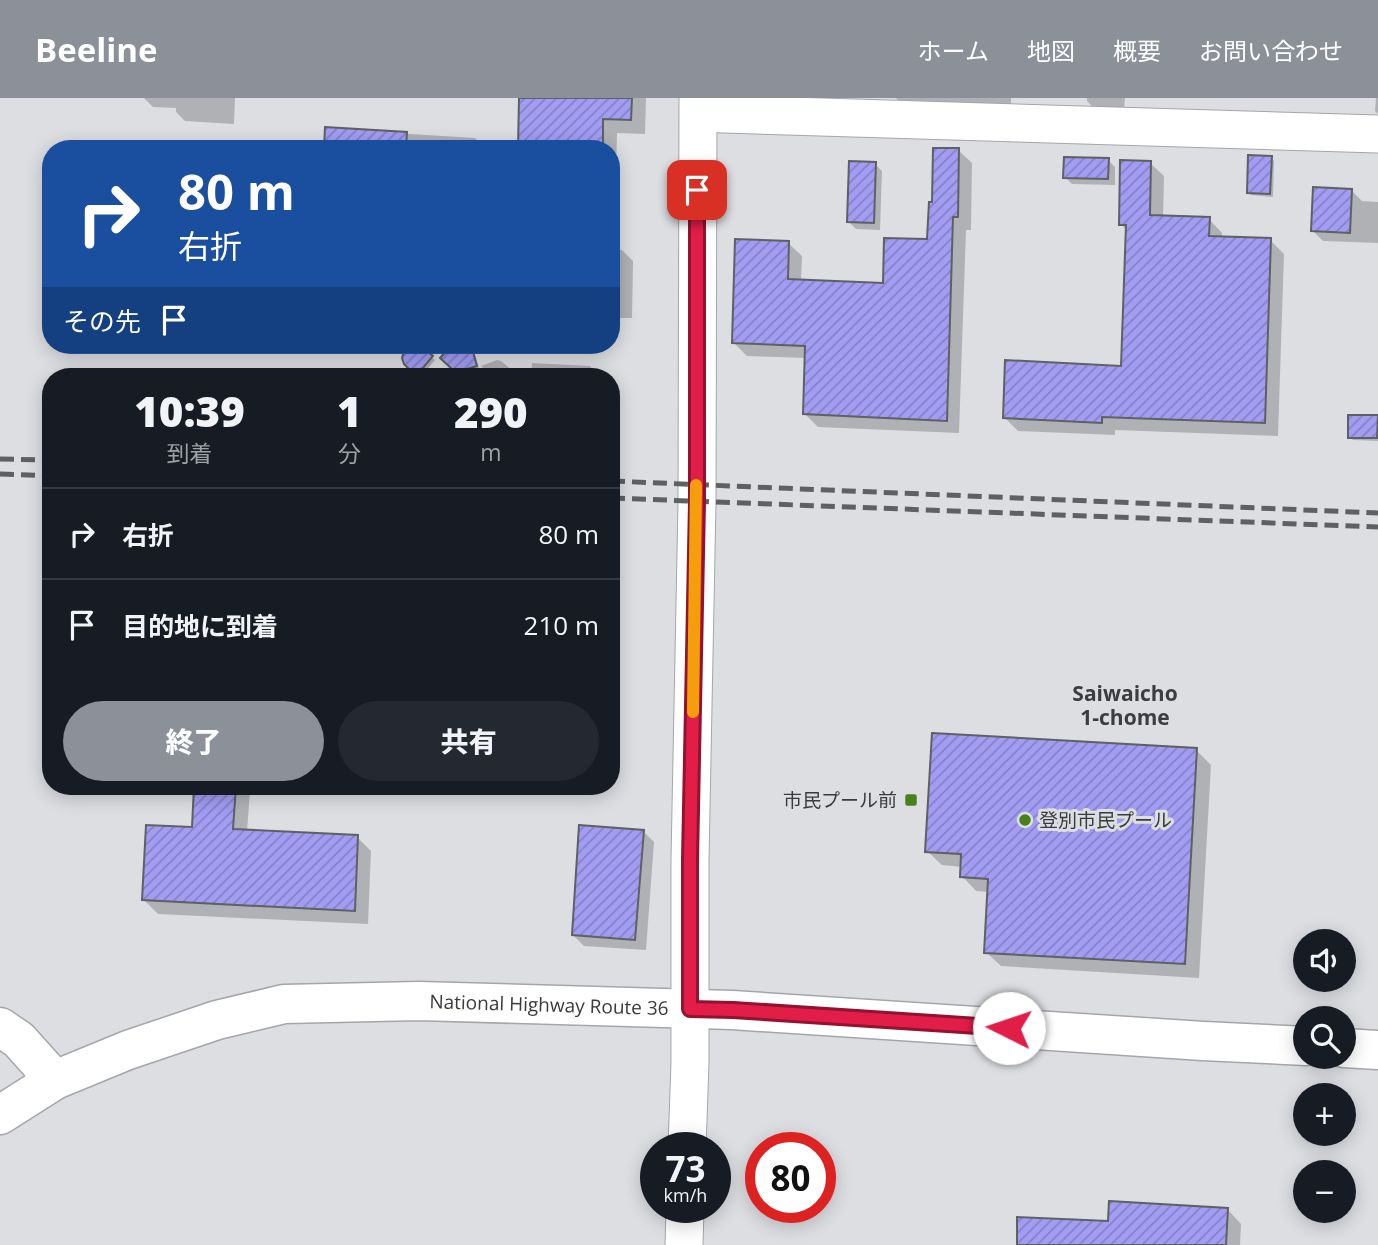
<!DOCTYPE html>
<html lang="ja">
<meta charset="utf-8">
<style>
body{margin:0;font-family:"Open Sans","Noto Sans JP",sans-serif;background:#242831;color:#f1f3f6;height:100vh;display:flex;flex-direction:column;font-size:26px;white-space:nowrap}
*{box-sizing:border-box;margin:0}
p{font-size:23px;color:#9ea1a6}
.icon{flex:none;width:38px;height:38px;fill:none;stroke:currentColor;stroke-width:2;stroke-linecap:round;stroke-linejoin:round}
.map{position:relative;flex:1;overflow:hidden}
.panel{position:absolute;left:42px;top:270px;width:578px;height:427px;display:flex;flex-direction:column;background:#171b24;border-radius:28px;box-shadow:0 4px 18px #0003}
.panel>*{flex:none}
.hud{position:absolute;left:42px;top:42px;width:578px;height:214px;border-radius:28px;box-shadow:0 4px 18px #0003;background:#1a4fa0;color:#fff;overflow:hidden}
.buttons{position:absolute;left:1293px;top:831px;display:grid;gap:14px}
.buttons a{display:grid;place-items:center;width:63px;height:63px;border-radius:50%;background:#171b24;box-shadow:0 4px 18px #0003;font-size:35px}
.speed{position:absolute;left:640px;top:1034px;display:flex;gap:14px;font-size:35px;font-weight:700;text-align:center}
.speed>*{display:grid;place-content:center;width:91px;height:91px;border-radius:50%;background:#171b24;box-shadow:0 4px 18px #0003;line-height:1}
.speed small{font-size:18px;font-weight:400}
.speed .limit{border:10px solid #d22;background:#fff;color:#111}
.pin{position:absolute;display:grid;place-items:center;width:60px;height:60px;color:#fff;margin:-30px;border-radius:14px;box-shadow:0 4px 10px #0006}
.me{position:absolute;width:77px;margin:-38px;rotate:274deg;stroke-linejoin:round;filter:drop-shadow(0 0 5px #0008)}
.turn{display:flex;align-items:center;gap:24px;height:147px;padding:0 21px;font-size:32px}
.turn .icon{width:91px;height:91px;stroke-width:2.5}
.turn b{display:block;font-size:49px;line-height:60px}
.then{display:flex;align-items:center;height:66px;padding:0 21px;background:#0003;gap:14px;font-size:26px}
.eta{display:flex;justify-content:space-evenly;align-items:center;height:119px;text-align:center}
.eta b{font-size:42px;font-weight:800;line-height:49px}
.primary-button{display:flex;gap:14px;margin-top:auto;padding:14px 21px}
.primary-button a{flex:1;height:80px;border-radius:42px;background:#8c9099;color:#fff;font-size:28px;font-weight:800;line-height:80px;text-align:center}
.primary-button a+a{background:#242831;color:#f1f3f6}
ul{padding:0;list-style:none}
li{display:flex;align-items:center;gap:21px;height:91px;padding:0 21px;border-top:2px solid #363941}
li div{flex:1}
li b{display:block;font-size:26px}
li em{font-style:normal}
header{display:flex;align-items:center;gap:42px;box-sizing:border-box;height:98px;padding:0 35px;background:#8c9099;color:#fff}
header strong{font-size:33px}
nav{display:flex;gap:38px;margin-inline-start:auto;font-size:24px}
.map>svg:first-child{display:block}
.shadow{fill:#0003}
.building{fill:url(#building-hatch);stroke:#5f6063;stroke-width:2}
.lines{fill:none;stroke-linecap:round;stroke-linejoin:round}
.minor-casing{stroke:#a5a6aa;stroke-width:39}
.major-casing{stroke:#a5a6aa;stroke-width:41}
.highway-casing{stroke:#a5a6aa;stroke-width:41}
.minor{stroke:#fff;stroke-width:37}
.major{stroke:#fff;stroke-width:38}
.highway{stroke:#fff;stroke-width:38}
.rail{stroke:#5f6062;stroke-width:5;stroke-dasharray:14 7;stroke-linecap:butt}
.route-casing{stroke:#92132f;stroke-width:18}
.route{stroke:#e11d48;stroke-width:12}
.slow{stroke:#f59e0b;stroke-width:12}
.poi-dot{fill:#48811a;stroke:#dcdee2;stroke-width:2.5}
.labels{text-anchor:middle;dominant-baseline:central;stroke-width:6;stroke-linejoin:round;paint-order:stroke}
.poi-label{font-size:19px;fill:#3a3b3c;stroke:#dcdee2;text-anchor:end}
.street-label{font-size:19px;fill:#3a3b3c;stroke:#dcdee2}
.neighbourhood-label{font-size:21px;font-weight:bold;fill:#3b3d40;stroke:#dcdee2}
</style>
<header>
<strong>Beeline</strong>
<nav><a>ホーム</a><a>地図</a><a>概要</a><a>お問い合わせ</a></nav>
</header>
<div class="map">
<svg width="1378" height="1147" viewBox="0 0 1378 1147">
<defs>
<pattern id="building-hatch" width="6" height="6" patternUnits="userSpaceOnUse" patternTransform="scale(1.75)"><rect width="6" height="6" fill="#a29df3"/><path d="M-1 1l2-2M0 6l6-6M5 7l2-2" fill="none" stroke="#8581c6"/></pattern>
</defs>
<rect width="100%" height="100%" fill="#dcdee2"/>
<path class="shadow" d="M144 0H235L234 26 185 23 176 14V10L153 9Z
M521 0H646L645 36 617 35 615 124 611 123V51H519Z
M896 0H1011V6L899 4Z
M1087 0H1125L1124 12 1094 10 1087 3Z
M1376 0H1378V16L1375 13Z
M327 31 475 40 486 51H326Z
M958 52 972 65 971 132H966L959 335 818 329 805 316 807 260 747 258 733 244 788 145 802 158 801 183 885 187 929 143 934 106Z
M1271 60 1274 63 1273 99 1251 97 1248 94Z
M1108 62 1115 69V87L1072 86 1065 79Z
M1150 65 1164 78 1163 120 1209 121 1222 135V140L1270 142 1284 156 1278 338 1115 332V337L1018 333 1004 319 1123 270 1127 133 1121 126Z
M875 66 882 73 880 132 856 131 849 124Z
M1352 93 1362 103 1378 104V145L1323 143 1312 132Z
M611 151 622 152 633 163 632 220H611Z
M456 247H466L475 256 479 271 464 276 458 274 443 260 453 248Z
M420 249 435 262 426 273 420 275 415 274 406 266Z
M497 262 501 263 519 278H492L481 268Z
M532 265 590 268 596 275V278H531Z
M1377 319 1378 343 1353 342 1350 339Z
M1196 652 1211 667 1199 880 1001 868 986 854 989 794 976 793 962 778V769L942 767 927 753Z
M196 688H246L250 692 247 734 357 739 371 753 368 826 158 816 144 802 194 731Z
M643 733 654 744 646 852 584 848 573 837Z
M1227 1111 1241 1126 1240 1147H1018L1109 1125Z"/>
<path class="building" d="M519 0H632L631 22 603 21V51H518Z
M325 29 407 34 406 51H324Z
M933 50H959L958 119H953L947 323 803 316 805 248 732 245 735 141 789 143 788 181 883 185 884 140 927 141 929 104H932Z
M1248 57 1272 58 1270 96 1247 95Z
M1064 59 1109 60 1108 81 1063 80Z
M1120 62 1151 63 1150 117 1210 119 1209 138 1271 140 1265 325 1102 319V325L1003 320 1005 262 1121 268 1126 127H1119Z
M849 63 876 64 874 125 847 124Z
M1313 89 1352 91 1350 135 1311 133Z
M413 247 421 248 433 258 423 270 416 273 409 271 404 266 402 260 404 253 408 248Z
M452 247H471L477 268 460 273 453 272 440 260Z
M1348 317H1378L1377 340H1348Z
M932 635 1197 650 1185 866 984 855 988 781 960 779 961 756 925 754Z
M194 688H236L233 731 358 737 355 813 142 802 146 727 192 729Z
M579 727 644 732 635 842 572 837Z
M1109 1103 1228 1110 1226 1147H1017V1119L1108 1123Z"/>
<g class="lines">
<g class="minor-casing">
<path id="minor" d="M698 14 724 16 1378 36
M687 1050 690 965V762L697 404 698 0
M684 1147 685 1110"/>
</g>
<g class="major-casing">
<path id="major" d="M0 929 19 942 55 982"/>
</g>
<g class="highway-casing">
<g id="highway">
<path d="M1344 950 1378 952"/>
<path id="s1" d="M0 1017 55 982 128 952 217 922 284 906 419 903 732 912 1203 943 1306 948"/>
</g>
</g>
<use href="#minor" class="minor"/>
<use href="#major" class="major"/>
<use href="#highway" class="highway"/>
<path class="rail" d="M0 361 51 362
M0 376 51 378
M611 383 1378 415
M611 400 1378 429"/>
</g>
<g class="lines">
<g class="route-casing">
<path id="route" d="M697 92V404L690 762V911L733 912 1009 930"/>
</g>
<use href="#route" class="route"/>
<path class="slow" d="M693 614 696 387"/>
</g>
<g class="poi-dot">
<rect x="904" y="695" width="14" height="14" rx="3.5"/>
<circle cx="1025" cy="722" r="7"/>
</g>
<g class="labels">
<g class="poi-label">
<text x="897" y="702">市民プール前</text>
<text x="1039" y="722" text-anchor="start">登別市民プール</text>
</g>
<g class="street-label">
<text stroke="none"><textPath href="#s1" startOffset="572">National Highway Route 36</textPath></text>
</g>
<g class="neighbourhood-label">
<text x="1125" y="595">Saiwaicho<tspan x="1125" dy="24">1-chome</tspan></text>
</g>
</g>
</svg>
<div class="buttons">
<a><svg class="icon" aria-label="sound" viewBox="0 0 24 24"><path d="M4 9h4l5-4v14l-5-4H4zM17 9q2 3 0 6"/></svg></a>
<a><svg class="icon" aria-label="search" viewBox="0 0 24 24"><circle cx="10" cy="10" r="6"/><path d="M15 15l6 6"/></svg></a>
<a>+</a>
<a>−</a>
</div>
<div class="speed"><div>73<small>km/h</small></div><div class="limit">80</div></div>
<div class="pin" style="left:697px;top:92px;background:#d93025"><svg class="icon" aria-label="arrive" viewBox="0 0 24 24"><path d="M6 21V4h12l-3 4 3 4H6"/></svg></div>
<svg class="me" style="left:1009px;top:930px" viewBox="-20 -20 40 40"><circle r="19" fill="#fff"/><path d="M0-13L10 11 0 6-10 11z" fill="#e11d48"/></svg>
<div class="hud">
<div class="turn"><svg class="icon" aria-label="right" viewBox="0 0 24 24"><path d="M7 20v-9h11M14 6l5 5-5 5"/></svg><div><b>80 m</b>右折</div></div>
<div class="then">その先<svg class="icon" aria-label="arrive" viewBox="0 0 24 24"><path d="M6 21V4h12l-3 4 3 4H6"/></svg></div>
</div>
<section class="panel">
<div class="eta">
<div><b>10:39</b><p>到着</p></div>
<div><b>1</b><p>分</p></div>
<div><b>290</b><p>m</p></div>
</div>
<ul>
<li><svg class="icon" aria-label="right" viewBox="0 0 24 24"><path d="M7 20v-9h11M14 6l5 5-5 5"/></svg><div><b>右折</b></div><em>80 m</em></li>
<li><svg class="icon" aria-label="arrive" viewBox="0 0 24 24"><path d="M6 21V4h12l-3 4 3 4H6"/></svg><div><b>目的地に到着</b></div><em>210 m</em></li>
</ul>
<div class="primary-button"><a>終了</a><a>共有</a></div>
</section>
</div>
